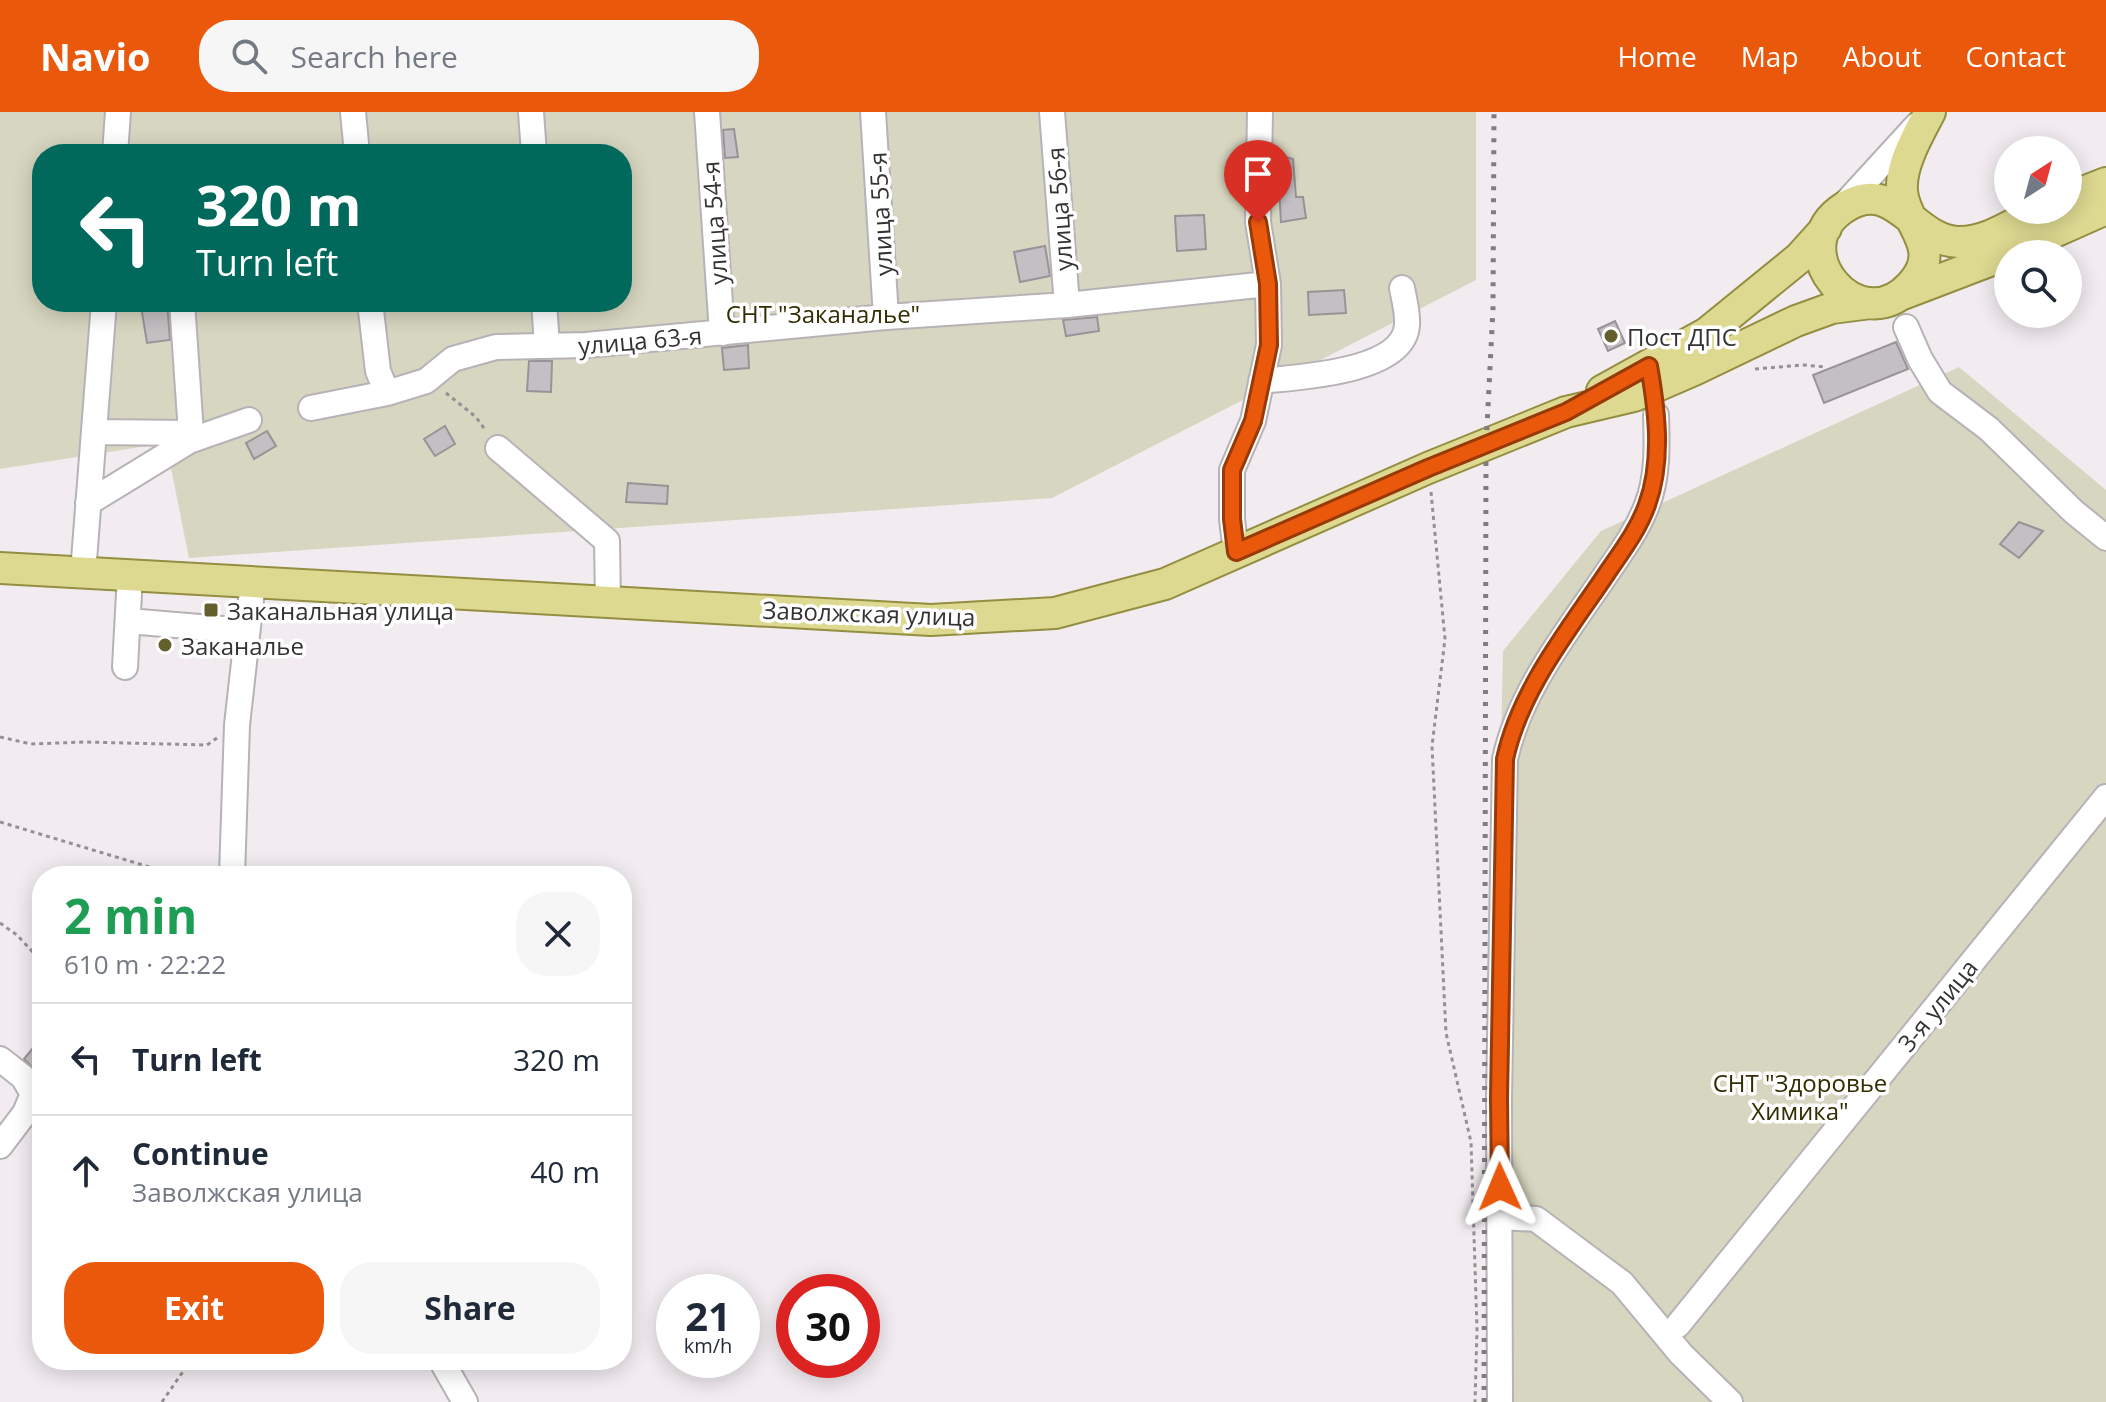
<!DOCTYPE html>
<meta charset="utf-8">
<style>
body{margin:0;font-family:"Open Sans",sans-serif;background:#f6f6f7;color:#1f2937;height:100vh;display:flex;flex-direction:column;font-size:30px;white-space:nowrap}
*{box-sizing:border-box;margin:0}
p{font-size:26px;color:#747a83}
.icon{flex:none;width:44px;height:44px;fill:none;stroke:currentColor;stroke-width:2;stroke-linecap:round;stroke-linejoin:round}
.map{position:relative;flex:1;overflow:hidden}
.drawer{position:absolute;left:32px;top:754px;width:600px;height:504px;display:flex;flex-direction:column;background:#fff;border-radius:32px;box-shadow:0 4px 20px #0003}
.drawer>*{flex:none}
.banner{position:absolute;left:32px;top:32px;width:600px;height:168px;border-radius:32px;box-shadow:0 4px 20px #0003;background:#00695c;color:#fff;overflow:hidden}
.needle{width:52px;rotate:36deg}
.buttons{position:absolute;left:1994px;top:24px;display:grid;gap:16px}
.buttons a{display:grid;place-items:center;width:88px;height:88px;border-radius:50%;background:#fff;box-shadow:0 4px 20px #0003;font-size:40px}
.speed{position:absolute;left:656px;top:1162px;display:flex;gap:16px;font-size:40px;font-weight:700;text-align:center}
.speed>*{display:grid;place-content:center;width:104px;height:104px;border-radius:50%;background:#fff;box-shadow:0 4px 20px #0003;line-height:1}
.speed small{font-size:20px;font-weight:400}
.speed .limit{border:12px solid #d22;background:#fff;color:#111}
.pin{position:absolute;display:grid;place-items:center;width:68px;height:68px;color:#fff;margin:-82px -34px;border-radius:50% 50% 50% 0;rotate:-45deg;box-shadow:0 0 8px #0007}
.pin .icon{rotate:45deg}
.me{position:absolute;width:88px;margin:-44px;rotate:359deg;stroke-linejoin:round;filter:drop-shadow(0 0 6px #0008)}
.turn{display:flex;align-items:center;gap:28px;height:168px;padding:0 32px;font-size:36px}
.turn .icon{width:104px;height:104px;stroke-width:2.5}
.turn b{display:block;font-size:56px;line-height:68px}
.round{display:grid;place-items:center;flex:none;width:84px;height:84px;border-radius:32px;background:#f6f6f7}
.overview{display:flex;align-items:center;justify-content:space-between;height:136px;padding:0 32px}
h1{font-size:48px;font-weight:700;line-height:60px;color:#1e9e55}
.primary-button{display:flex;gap:16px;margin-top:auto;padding:16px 32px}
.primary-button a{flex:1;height:92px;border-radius:32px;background:#ea580c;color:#fff;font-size:32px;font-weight:700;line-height:92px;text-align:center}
.primary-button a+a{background:#f6f6f7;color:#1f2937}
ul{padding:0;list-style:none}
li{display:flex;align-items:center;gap:24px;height:112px;padding:0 32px;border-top:2px solid #e0e1e3}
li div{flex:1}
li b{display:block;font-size:30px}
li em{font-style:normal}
header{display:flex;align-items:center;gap:48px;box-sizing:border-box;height:112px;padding:0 40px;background:#ea580c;color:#fff}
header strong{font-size:38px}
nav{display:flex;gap:44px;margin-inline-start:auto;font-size:28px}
.search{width:560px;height:72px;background:#f6f6f7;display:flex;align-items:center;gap:20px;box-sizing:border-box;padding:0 28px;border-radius:32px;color:#747a83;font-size:30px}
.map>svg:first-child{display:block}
.green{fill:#d7d6c0;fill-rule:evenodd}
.building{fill:#c4bfc2;stroke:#989397;stroke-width:2}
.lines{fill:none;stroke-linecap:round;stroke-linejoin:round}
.minor-casing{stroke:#b7b2b6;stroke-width:28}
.major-casing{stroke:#938e40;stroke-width:34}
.path{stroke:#959193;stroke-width:3;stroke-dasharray:4 4;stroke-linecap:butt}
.minor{stroke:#fff;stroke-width:24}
.major{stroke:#ddd991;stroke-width:30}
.rail{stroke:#817d7f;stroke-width:5;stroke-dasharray:4 8;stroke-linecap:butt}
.route-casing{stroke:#983908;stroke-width:20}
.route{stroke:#ea580c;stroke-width:14}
.poi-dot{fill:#63602d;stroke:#fff;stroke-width:3}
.labels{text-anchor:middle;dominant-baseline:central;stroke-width:7;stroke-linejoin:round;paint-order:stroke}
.street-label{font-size:24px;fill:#343233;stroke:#fff}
.park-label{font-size:24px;fill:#312e02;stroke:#fff}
.poi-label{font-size:24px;fill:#343233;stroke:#fff;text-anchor:start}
</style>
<header>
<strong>Navio</strong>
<div class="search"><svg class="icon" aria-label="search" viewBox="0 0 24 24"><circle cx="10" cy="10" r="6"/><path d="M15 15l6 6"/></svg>Search here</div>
<nav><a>Home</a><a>Map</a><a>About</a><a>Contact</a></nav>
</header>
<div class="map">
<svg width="2106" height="1290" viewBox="0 0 2106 1290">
<rect width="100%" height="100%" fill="#f2ecf0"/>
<path class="green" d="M0 0H1476V168L1052 386 189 446 166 331 0 357ZM42 42H622V190H42Z
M1959 255 2106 378V1290H1487L1503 539 1601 419Z"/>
<path class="building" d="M734 17 738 45 725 46 723 18Z
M1277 43 1293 47 1296 85H1303L1306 106 1281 110Z
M1204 103 1206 137 1177 139 1175 104Z
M1045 134 1050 164 1020 170 1014 140Z
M1344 178 1346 201 1309 203 1308 180Z
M167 191 170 228 147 231 141 194Z
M1097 205 1099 219 1066 224 1063 208Z
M1615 209 1625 231 1608 239 1598 217Z
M1896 230 1908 257 1824 291 1813 263Z
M748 233 749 256 724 258 722 236Z
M529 249H552L551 280 527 279Z
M445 314 455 332 435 344 424 327Z
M267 319 276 334 254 347 246 331Z
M628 371 668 374 667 392 626 390Z
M2019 410 2043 419 2019 446 2000 432Z
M42 925V965L24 947Z"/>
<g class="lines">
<g class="minor-casing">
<path id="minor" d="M353 0 357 42
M531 0 534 42
M707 0 722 221
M873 0 886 205
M1052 0 1067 193
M115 42 118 0
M1842 95 1917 13
M182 190 191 321 189 329
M370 190 378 259 387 281
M544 190 547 234
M1906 215 1920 247 1940 280 1989 317 2074 400 2106 426
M1261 269C1297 265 1404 261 1407 213 1408 201 1404 187 1402 176
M311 296 387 281 426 269 453 247 496 235 586 233 886 205 1067 193 1268 172
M94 320 191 321
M498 336 607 429 608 490
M88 391 189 329 249 308
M1236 440 1232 407V358L1253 309 1269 233 1268 172 1258 110 1260 0
M83 461 104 190
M128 509 247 519
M125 555 130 463
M232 764 237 613 253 470
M0 947 23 965 33 982 25 1001 0 1034
M1501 1105 1536 1107 1622 1171 1681 1242 1730 1290
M1678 1213 2106 685
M441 1248 465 1290
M1500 1290 1499 986 1505 647C1520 578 1568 519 1607 461 1622 439 1637 419 1647 393 1658 365 1657 333 1656 303"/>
</g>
<g class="major-casing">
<path id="major" d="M1930 0C1918 23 1900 53 1902 79 1904 113 1946 136 1910 174 1858 230 1780 136 1845 95 1894 64 1914 129 1958 130 1988 131 2015 110 2042 98
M2068 86 2106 71
M1900 183 1989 149 2106 97
M1602 279 1707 221 1799 146 1826 116
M0 456 931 508 1055 501 1165 472 1428 356 1566 300 1634 284 1694 258 1796 209 1832 196 1871 191"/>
</g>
<path class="path" d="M1755 257 1803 253 1826 255
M446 281 476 305 486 319
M1431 380 1445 527 1432 634 1446 921 1471 1030 1477 1217 1475 1290
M0 625 31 632 85 630 207 633 217 626
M0 710 156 757 197 764
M203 764 212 756
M0 811 17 823 42 850
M162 1290 191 1248"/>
<use href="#minor" class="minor"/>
<use href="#major" class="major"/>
<path class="rail" d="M1484 1290 1486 334 1493 197 1494 0"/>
</g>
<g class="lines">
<g class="route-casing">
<path id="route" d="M1258 110 1268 172 1269 233 1253 309 1232 358V407L1236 440 1428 356 1566 300 1649 254C1657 299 1663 349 1647 393 1638 418 1622 439 1607 461 1568 519 1520 578 1505 647L1499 986 1500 1075"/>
</g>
<use href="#route" class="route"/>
</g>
<g class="poi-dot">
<circle cx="1611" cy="224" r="8"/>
<rect x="203" y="490" width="16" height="16" rx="4"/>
<circle cx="165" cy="533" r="8"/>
</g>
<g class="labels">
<g class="street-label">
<text transform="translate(1059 97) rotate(-94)">улица 56-я</text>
<text transform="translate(880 102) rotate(-93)">улица 55-я</text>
<text transform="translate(714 111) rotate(-94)">улица 54-я</text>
<text transform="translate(640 228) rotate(-5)">улица 63-я</text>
<text transform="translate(869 501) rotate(2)">Заволжская улица</text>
<text transform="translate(1937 893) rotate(-51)">3-я улица</text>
</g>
<g class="park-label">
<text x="823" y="201">СНТ "Заканалье"</text>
<text x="1800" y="970">СНТ "Здоровье<tspan x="1800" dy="28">Химика"</tspan></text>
</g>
<g class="poi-label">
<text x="1627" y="224">Пост ДПС</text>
<text x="227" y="498">Заканальная улица</text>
<text x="181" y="533">Заканалье</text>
</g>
</g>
</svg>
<div class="buttons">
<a><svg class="needle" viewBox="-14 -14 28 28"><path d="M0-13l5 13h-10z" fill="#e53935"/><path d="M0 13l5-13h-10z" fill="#747a83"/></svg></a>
<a><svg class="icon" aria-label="search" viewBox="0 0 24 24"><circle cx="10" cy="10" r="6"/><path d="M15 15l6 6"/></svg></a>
</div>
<div class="speed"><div>21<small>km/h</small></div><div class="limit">30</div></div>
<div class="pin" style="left:1258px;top:110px;background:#d93025"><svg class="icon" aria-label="arrive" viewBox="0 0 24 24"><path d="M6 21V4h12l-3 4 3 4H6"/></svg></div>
<svg class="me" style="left:1500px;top:1075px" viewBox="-20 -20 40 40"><path d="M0-17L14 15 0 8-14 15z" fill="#ea580c" stroke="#fff" stroke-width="4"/></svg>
<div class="banner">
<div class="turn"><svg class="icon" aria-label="left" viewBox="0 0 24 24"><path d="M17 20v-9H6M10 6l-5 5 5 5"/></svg><div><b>320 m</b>Turn left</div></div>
</div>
<section class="drawer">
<div class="overview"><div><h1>2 min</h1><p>610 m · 22:22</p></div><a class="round"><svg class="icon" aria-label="close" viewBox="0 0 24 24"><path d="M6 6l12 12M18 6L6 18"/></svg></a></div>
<ul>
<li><svg class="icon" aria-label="left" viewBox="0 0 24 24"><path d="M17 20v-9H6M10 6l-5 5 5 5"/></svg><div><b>Turn left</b></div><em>320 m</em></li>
<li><svg class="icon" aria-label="ahead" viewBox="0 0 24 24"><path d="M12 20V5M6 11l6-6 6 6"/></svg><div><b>Continue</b><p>Заволжская улица</p></div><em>40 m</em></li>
</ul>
<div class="primary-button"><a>Exit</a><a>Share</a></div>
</section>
</div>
